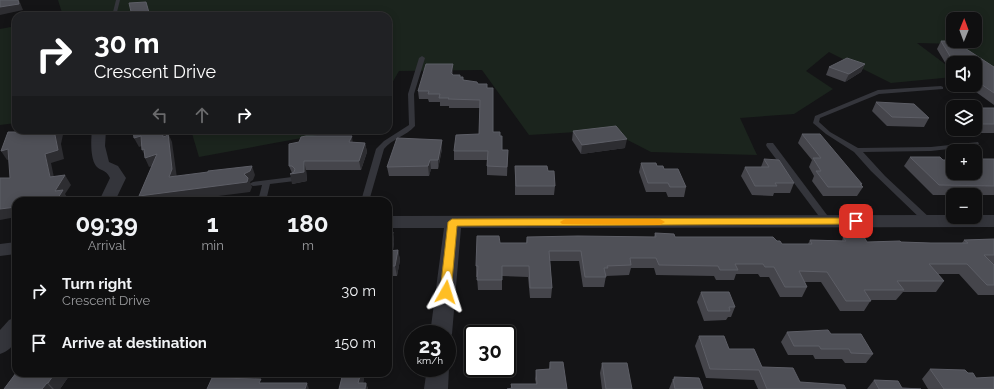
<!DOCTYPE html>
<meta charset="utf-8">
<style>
body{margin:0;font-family:Raleway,sans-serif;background:#1d1d1e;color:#f1f3f6;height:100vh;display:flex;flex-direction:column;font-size:15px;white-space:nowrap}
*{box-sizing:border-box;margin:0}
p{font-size:13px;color:#9b9c9f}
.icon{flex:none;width:22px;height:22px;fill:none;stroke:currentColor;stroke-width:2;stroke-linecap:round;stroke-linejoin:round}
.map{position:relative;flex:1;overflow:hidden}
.panel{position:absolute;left:12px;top:197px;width:380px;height:180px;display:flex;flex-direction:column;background:#0f0f10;border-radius:12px;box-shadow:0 2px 10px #0003,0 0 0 1px #2f2f30}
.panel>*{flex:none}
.top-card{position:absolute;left:12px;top:12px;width:380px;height:122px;border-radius:12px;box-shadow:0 2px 10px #0003,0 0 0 1px #2f2f30;background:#202124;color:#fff;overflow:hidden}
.needle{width:26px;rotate:1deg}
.controls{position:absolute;left:946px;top:12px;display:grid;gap:8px}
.controls a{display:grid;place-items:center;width:36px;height:36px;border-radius:8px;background:#0f0f10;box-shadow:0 2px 10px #0003,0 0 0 1px #2f2f30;font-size:20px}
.speed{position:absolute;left:404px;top:325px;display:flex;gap:8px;font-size:20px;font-weight:700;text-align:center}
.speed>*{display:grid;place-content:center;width:52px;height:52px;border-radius:50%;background:#0f0f10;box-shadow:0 2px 10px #0003,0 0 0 1px #2f2f30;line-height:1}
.speed small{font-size:10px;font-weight:400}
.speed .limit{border:2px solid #111;border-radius:6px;background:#fff;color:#111}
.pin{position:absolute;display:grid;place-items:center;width:34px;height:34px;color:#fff;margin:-17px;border-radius:8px;box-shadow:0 2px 6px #0006}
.me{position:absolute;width:44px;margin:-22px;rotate:6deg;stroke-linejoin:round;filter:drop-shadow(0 0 3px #0008)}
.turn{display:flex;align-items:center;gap:14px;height:84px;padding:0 16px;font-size:18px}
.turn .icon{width:52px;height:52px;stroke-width:2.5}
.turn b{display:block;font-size:28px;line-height:34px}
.lanes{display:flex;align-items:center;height:38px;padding:0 16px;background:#0003;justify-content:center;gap:20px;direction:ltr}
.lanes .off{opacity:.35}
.eta{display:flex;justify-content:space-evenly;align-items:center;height:68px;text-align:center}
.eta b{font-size:24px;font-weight:700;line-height:28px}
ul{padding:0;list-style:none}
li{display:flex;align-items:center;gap:12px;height:52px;padding:0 16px}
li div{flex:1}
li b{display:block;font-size:15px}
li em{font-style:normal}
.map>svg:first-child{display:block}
.green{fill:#1b241d;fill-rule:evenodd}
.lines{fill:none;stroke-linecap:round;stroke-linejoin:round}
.service{fill:#34353b;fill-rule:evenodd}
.minor{fill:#34353b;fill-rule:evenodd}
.wall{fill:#45454b}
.shaded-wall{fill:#2d2d31}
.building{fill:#4f5057;stroke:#5d5e66}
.route{fill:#ffbe23;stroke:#a67c17}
.slow{fill:#f59e0b}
</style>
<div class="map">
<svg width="994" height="389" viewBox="0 0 994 389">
<rect width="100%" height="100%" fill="#141416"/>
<path class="green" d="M58 0H994V71L957 44 917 43 953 70V77L891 83 829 52 806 71 833 89 794 114 740 118 757 155 651 152 608 130 529 135 482 70 399 71 388 90V16H63ZM953 19H975V41H953Z
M16 26V123L0 125V29Z
M191 130H345L199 157Z"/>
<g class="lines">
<path class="service" d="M116 0H120L116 16H112Z
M422 56 425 58 414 94 415 126C406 136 392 139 384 149L369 201H361L376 149 384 141 409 125 408 94 419 58Z
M941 86 943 87V89L879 94 820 118 819 122 830 132 858 148 931 147 978 142 979 144 975 146 931 151 863 152 885 176 931 219 932 221 931 223H925L871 171 854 152 826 134 813 123 815 116 878 90Z
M767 143H773L830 219 831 221 830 223H824L767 147 766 145Z
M292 177H295L296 179 295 181 270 184 266 201H258L262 185 253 186 249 184 253 182Z"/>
<path class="minor" d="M92 130H106L105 146 109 162 118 166 126 178 115 201H99L110 178C105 168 101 172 96 166 90 158 91 139 92 130Z
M953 215V217H975V215H994V227L461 228 452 334 447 341V334H430L444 228H388V216Z
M16 242V254L0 256V244Z
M16 317C16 335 19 347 0 354V330L9 320Z
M447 363 449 368 448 389H424L427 368H447Z"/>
</g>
<path class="wall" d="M941 41 994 67V105L969 87H959L958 85H975V63H953V76L937 49Z
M453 64V75L460 77 464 80 478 84 487 88 493 132 500 136 502 150H508L507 176 487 175V160H454V151L479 134 480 108H449V106H440V102H429L428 99H419L418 91Z
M865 64 861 72 845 82 826 75 829 67Z
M876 102 929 118 924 127 887 126 872 111Z
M975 108H994V133H968L964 129H975Z
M953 109V120L949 116Z
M573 131 625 148 581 154 572 140Z
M802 134 862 184V186L863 187 857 196H823L812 181 814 176 809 167 812 160 798 143Z
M442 140V149L438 169H431L429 176H389L387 167Z
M353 142 365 143 367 152 361 170H306L307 181 292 184V173L289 166Z
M910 157 943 160 994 159V195H933L904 166Z
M764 159 794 183 790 193H774L773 196 752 195 741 176 745 167H761Z
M641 163 657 166 664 169 686 187 684 197H668L666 192H646L639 172Z
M515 166 548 171 555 186 554 195H515Z
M388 231H390V232H393L394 242 393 251 398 250 400 260 397 276H389L388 281Z
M655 233 675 237 777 241 782 244H808L810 240 842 241 843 237 867 242 931 243H962L964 240 994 239V295H978L959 274H938L944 281 936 292H903L896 300H871L864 311H840L821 282H805L807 287 802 297H780L769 277H760L758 274H736L734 280H716L714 276 656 275 654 268H631L629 275 606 276 604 287H583L579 261H550L552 288 551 298H530L528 277 502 276V290H478L477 277H476V266L500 243H526L527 237H654Z
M701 292 735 307 731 317H728L726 320 704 321 697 302Z
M388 295 393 304 390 323H388Z
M787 332 831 334 873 354 866 363H845L842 359H815L813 355H788L781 342Z
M507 334 508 345V354H507Z
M699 336 729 349 762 367 800 382 846 389H758L754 380 706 378 695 346Z
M550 362 567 389 511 388V384H536L535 379 536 370 549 369Z
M602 363 632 389H602L600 373Z
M930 369 968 373 976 378 994 389H928L922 379Z
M71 373 60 389H4Z
M315 373H365L363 383H366L368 389H339L342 378H317Z
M674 377 703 389H669L673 379H674Z
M874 380 902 388 921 389H867Z"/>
<path class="shaded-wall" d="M18 0H19L23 10 0 15V7Z
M453 64V72L452 81 451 73Z
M865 64 861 72 845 82 849 74Z
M57 130H64L61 144 64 159 51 163 56 187 50 177 45 154 55 135Z
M162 130H164L167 146 163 137Z
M168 133 172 142 177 178 169 177Z
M141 136 145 145 139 147 134 138Z
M352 136 353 145 349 142Z
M627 139 625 148 581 154 582 145Z
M442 140V149L438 169V160Z
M365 143 367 152 361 170 359 161Z
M8 149 15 158 7 160 1 151Z
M144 149 157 154 162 163 149 167 145 158H146L142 150Z
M430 160 431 169 429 176 428 166Z
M304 161 306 170 307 181 292 184 290 174 304 172Z
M252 166 255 175 253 180 250 182 252 187 250 192 179 201H141L139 196Z
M65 175 71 185 65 194 69 200 68 201H56L55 191Z
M16 207V217L0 220V209Z
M390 231 391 239 393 232 394 242 391 260 389 251Z
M398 250 400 260 397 276 395 266Z
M391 295 393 304 390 323 388 311Z
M55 373H71L60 389H54L48 383Z
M361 373H365L362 389 358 383Z
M47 383 52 389H42Z
M307 383 309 389H305Z
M366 383 368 389H365Z"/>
<path class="building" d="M0 0H18L19 4 0 7Z
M146 2 150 16H132L129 3Z
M941 41H954L994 67V93L975 80V63H954Z
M847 58 865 64 849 74 829 67Z
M426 64H453L451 73 453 75H460V77H463V80L477 82 478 84H487V88H493V132H500V136H502V150H508L507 167 487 166 488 151H454L456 135 479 134 480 100 448 99 449 98H439L440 94H428L429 91H418Z
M876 102 914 104 929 118 892 117Z
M975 108H994V124H975Z
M616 126 627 139 582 145 573 131Z
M19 130H57L55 135 58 150 45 154 50 177 65 175 55 191 63 190 56 201H16V207L0 209V178H10L8 149 1 151 8 132H19Z
M133 130H162L163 137 166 136 168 133 172 169 169 177 208 172V171L252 166 250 171 244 174 248 178 247 182 139 196 157 154 145 158 144 149 142 150 141 136 134 138Z
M802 134H820L862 184H860L863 187H828L816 171H821L813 158H821Z
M306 136H352L349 142 365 143 359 161H304V172L290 174 294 172 295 169 292 166H289V144L299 142 301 137Z
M397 138 442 140 438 160H430L428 166 387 167Z
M910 157H940L943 160H953V173H975V159H994V186L939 185Z
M764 159 779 160 794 183H775L777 186H755L745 167H769Z
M641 163H656L657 166H663L664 169H678L686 187H670L668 183H648Z
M515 166H547L548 171H554L555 186H516Z
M388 231H390V232H393L389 251 398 250 395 266H388Z
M655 233 674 234 675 237H773L777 241H780L782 244H812L810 240 846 241 843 237H864L867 242 900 241 901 242 931 243H968L964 240 994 239V255H984L994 265V285H987L967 264H929L944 281H897L904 290H864L871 301H846L827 272 799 271 807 287H785L774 267H765L763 264H735L738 270H720L718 266 659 265 656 258H630L631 265 607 266 608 268H604L606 277H585L581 251H549L552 288H530L529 266H502V280H477L478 266H476L477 236H499L500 243H527V237L578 236 656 237Z
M701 292H729L735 307H729L730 311H708Z
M388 295H391L388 311Z
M477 326H508V345H507V334H476Z
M828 330 831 334H861L873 354 851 353 849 349H821L819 346H794L787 332Z
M699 336H724L729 349H754L762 367 793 368 800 382 844 385 846 389H767L759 370 710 369Z
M550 362H563L567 389H507L512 388 511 384H537L536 370 550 369Z
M602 363H627L632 389H606Z
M930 369 965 370 968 373H973L976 378 994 377V389H944Z
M16 373H55L48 383H47L42 389H4Z
M343 373H361L358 383H366L365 389H339Z
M674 377 699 378 703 389H675L673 379H675Z
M212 378 261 379 259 383H307L305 389H207Z
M874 380 898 381 902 388 921 389H879Z"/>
<path class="route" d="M856 218 861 221 860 224 457 226 451 292 449 295 446 296 442 295 440 292 448 222 452 219Z"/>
<path class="slow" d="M565 219H660L665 222 660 225 562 224 560 222Z"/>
</svg>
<div class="controls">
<a><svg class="needle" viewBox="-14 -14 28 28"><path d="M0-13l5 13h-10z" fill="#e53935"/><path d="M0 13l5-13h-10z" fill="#9b9c9f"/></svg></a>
<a><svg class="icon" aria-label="sound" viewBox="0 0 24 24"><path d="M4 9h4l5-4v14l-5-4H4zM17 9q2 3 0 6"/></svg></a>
<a><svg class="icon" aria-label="layers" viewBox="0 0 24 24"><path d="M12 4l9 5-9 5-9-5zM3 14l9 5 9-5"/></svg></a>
<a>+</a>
<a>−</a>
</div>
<div class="speed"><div>23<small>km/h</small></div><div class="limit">30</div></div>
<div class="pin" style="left:856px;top:221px;background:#d93025"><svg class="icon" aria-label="arrive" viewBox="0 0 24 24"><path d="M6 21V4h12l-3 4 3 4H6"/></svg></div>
<svg class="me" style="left:446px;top:292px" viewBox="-20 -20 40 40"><path d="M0-17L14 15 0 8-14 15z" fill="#ffbe23" stroke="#fff" stroke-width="4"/></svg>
<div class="top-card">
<div class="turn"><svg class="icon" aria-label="right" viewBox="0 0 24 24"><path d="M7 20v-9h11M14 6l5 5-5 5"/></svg><div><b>30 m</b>Crescent Drive</div></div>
<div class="lanes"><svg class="icon off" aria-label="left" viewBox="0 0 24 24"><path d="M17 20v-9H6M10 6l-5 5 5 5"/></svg><svg class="icon off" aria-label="ahead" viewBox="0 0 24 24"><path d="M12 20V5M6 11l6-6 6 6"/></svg><svg class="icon" aria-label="right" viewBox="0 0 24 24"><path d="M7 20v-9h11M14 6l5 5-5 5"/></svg></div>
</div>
<section class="panel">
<div class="eta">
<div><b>09:39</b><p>Arrival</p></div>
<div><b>1</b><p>min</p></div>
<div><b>180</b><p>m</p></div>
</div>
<ul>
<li><svg class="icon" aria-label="right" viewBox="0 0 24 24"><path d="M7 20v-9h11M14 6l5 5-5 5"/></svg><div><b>Turn right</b><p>Crescent Drive</p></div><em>30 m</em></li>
<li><svg class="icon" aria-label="arrive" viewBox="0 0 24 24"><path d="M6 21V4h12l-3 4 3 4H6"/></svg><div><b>Arrive at destination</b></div><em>150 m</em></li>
</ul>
</section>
</div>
